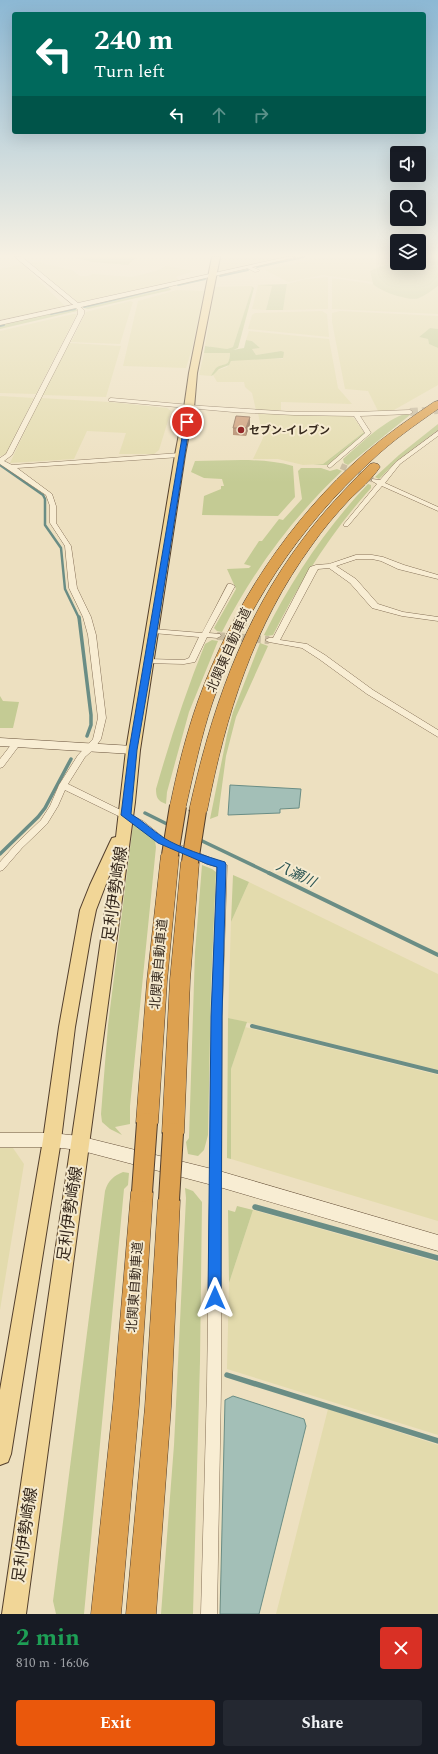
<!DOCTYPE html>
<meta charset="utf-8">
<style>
body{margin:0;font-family:Spectral,"Noto Sans JP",serif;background:#242831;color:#f1f3f6;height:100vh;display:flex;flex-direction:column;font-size:15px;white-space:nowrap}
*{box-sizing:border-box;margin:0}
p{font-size:13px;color:#9ea1a6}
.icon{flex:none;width:22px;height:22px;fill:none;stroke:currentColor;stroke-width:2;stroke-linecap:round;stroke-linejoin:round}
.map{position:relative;height:1614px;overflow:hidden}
.details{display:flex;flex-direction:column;background:#171b24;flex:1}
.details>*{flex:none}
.guide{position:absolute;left:12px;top:12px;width:414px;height:122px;border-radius:4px;box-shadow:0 4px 16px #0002;background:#00695c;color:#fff;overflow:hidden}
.controls{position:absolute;left:390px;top:146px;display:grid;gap:8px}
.controls a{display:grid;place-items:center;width:36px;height:36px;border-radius:4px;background:#171b24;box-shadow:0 4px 16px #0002;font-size:20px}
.pin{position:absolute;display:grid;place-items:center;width:34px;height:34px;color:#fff;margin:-17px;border:2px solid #fff;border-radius:50%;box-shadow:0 1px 4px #0007}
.me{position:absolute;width:44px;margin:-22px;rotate:0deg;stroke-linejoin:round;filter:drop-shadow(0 0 3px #0008)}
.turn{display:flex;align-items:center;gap:14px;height:84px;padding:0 16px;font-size:18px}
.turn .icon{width:52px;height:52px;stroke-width:2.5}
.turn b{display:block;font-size:28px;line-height:34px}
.lanes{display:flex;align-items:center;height:38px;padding:0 16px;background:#0003;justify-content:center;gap:20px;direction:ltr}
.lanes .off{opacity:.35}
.round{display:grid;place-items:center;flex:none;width:42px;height:42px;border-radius:4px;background:#242831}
.head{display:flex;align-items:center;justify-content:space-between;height:68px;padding:0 16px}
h1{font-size:24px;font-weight:700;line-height:30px;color:#1e9e55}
.action{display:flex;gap:8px;margin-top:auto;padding:8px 16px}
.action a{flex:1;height:46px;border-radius:4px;background:#ea580c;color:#fff;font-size:16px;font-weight:700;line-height:46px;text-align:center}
.action a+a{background:#242831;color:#f1f3f6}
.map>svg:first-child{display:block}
.farmland{fill:#e3dbad}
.green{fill:#c4cb94}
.water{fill:#a3bfb7;stroke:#6a8d85}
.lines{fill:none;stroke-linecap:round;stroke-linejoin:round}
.stream-far4{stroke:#6a8d85;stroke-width:2}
.stream-far3{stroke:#6a8d85;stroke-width:2.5}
.stream-far2{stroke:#6a8d85;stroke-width:3.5}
.stream-far1{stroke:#6a8d85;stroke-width:4}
.stream{stroke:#6a8d85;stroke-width:5.5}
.street-tunnel-far1{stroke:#c8bb9f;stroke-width:6;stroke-dasharray:6 3.5;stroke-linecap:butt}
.street-tunnel{stroke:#c8bb9f;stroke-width:8;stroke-dasharray:8 4;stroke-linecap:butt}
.secondary-tunnel{stroke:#c8bb9f;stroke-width:8;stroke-dasharray:8 4;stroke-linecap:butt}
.street-casing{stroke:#867158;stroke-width:1}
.secondary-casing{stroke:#68523b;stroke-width:1}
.primary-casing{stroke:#533f2d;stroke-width:2}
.highway-casing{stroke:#533f2d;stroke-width:1}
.street{fill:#f8edd3;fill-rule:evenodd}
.secondary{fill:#f8edd3;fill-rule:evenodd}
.primary{fill:#f1d697;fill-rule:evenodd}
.highway{fill:#dda150;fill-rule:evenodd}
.highway-bridge-far1-casing{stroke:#533f2d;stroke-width:18;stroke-linecap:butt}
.highway-bridge-casing{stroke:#533f2d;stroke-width:22;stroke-linecap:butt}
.highway-bridge-far1{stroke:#dda150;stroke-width:16}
.highway-bridge{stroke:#dda150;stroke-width:20}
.wall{fill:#af8465}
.shaded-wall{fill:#8e6c53}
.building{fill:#cb9a76;stroke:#8e6c53}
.route{fill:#1a73e8;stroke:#114b97}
.poi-dot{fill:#942929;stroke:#f5eacf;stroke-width:1.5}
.labels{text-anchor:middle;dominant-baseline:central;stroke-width:4;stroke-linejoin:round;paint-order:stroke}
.far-poi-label{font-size:11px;font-weight:bold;fill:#36291d;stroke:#f5eacf;text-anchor:start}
.street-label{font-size:13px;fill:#36291d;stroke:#f5eacf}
.water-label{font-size:14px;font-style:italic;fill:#2c5553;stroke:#f5eacf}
.near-street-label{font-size:16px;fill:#36291d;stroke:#f5eacf}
</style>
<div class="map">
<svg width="438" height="1614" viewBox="0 0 438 1614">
<rect width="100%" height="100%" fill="#ede0c0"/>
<path class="farmland" d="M221 257H279L221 271 219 270Z
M324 257H397V262L385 265 370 271 372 282 323 275 288 282 265 270Z
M37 262 72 270 80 276H88L93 274 132 277 156 271 166 266 194 271 176 277 179 280 79 303 62 291 29 263Z
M22 264 65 306 0 321V269Z
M328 277V309L283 310 287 284 306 279Z
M332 278 373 284 390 293 419 298 438 286V314L332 309Z
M258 285H272L266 310 252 309Z
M251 286 252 288 233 347 227 349 210 348V346H205L215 287Z
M177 290 204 291 192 349 186 368 123 366 138 301Z
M130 301 133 302 120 344 71 342 86 312Z
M322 311 327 314 329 337 248 329 252 315 255 313Z
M340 311 438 316V329L430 328 419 337 428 339 429 344 438 348V385L394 410 378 411 368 391 345 389 332 322V313Z
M73 314H77L36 394 0 393V331Z
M249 331 329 339 338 388 352 404 281 402V410H256L252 393 245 387 244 382H217L213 375 216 371 227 367 231 361 261 358 283 359 281 351 256 355 252 349 260 348 252 341 246 340Z
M69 343 121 346 106 397 42 395Z
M204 353H230L229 360 226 365 216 368 211 376 199 375Z
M0 396 34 398 6 455 0 456Z
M40 398 110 402 167 408 171 411 159 450 154 454H119L126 433 87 431 74 459 10 463Z
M258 413 349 416 354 418 364 432 323 464 303 465 278 459H253L263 438Z
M249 882 438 974V1070L228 1018 231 922Z
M245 1027 438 1075V1221L231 1159V1069Z
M0 1148H13L24 1164 0 1310Z
M253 1210 438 1262V1435L227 1369 229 1283Z
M328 1409 438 1445V1614H276Z"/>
<path class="green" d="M74 257H136L128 265 92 262Z
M428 257H438V286C432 290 426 295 419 298 410 302 379 291 373 284L370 271C387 262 401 263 419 263V258Z
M287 284 283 310H266L272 286 258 285Z
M251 286 254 288 238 348 233 350 244 348 246 340 252 341 260 348 252 349 256 355 281 351 284 352 283 358 231 361 229 365 219 369 213 375 211 376C212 374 215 369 216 368 224 362 229 369 230 353H204L205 346 227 349 233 347 252 288Z
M170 288 171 290 88 309 84 308Z
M77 309V311L0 329V326H4L3 324 50 313 53 315Z
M430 328 438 329V348L429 344 428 339 419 337Z
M406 414 410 415 348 465 344 463 343 459C358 446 388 417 406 414Z
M438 424V430L398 460 379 479 375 477 399 455Z
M364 432 365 434 328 465H313L323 464Z
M195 461C227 461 262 457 293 466L295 497 278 516 202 515 204 496 221 489V486H224L222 479 204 478 191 472Z
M301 468H321L330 471 337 469 342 471C293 517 253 571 222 632L217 631 214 628 236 589 227 569 249 568 251 566 244 564 259 541H262L279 519 283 520 302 499 298 471Z
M368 484 371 485V488C330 534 301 580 273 635L267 636 264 635C292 579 325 529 368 484Z
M212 640 218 641 189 712 167 792 166 804C158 801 156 798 156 789 170 740 186 691 205 644Z
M260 643 268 646 236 717 226 756 218 816 210 819 227 735 233 712Z
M0 696 3 701 19 702 13 728H0Z
M133 825H137L155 841 156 847 130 1106V1124L115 1127 122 1135 110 1129 102 1122 101 1114 108 1025Z
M202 865 212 869 216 872 211 987 208 1135 204 1150 198 1156 188 1154 186 1142 189 1138 195 952Z
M233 875 249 882 231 922Z
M228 1018 247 1022 231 1069V1159L227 1158Z
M123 1172 129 1173 128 1185 124 1189 84 1614H56L53 1601 105 1191C108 1180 114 1176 123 1172Z
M185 1188 193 1191 202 1202 200 1361 193 1614H161L174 1445 186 1198Z
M237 1206 253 1210 229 1283 228 1210 235 1212Z"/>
<path class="water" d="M230 785 301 789 299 808 280 809V813L228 815Z
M233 1396 304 1419 306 1426 259 1614H220L225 1400Z"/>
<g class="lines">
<path class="stream-far4" d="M257 267 304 257
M220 276 248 270
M178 285 205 279
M84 307 168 287
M51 314 75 309
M0 326 4 325"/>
<path class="stream-far3" d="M0 465 43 495 45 499V525L61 548 65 589 79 618"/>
<path class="stream-far2" d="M79 617 91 715V725L87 736
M145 813 171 826
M198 839 271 874
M0 854 38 817 45 808 71 759"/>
<path class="stream-far1" d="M269 873 438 955
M252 1026 438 1072"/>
<path class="stream" d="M255 1207 438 1258
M227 1375 438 1441"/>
<path class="street-tunnel-far1" d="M341 466 374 480"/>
<path class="street-tunnel" d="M217 636 269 640"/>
<path class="secondary-tunnel" d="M410 412 438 410"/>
<g class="street-casing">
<path id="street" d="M249 266 259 270V271L255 272 247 268V266Z
M77 304 84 310V314L12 455 4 461 12 465 180 453 183 455 180 457 17 468 52 494 56 506V523L71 546 77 588 91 617 96 635 106 718 101 739 94 749 85 757 68 784 143 821 164 838 213 859 225 863 227 865 222 1016 221 1387 217 1614H201L207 1387 212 1016 217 867 207 864 158 842 137 825 65 790 58 806 47 824 22 848 3 870 0 871V862L16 844 41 820 50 806 59 785 78 755 93 739 98 718 88 635 83 617 69 588 65 546 50 523V506L46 495 0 464V458L6 454 78 314V310L76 308 0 325V321Z
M111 398 202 406 294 412H355L410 410 413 412 410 414 360 416 371 433 330 468 327 466 328 465 365 433 354 416 294 415 233 412 109 401V399Z
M438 431V436L400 464 385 483 438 507V511L382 486 348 526H344V524L377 484 372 481V479L380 480 396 462Z
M356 555H372L383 557 404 565 438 575V579L398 569 381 561 372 559H357L336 566 356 579 378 604 403 612 438 617V621L402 616 372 608 350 583 329 568 318 569 280 640 307 644 325 655 373 690 438 730V737L367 694 319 659 302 648 269 642 265 640 269 638H273L310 567 316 565 329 564Z
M228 584H231L235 586 209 633 220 634 221 636 217 638 207 637 195 662 184 664 145 663 144 661 145 659H148L184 660 189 658 199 637 153 633 149 631 153 629 202 633Z
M17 740 21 743 3 767 0 768V759L14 741Z"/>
</g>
<g class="secondary-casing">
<path id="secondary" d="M15 257H22L78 303 286 257H296L77 308Z
M0 738 133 746 137 747 139 750 137 753 133 754 0 746Z
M0 1133H52L79 1136 216 1170 438 1235V1251L216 1186 79 1150 52 1147H0Z"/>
</g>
<g class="primary-casing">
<path id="primary" d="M212 257H220L197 373 194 408 185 455 140 750 135 802 26 1614H2L111 871 96 910 91 934 75 1027 61 1140 11 1454 8 1462 0 1465V1390L43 1140 59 1027 80 910 90 885 110 842 112 838 116 837 126 750 175 455 184 408 189 373Z"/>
</g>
<g class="highway-casing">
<path id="highway" d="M438 401V409C415 425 392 441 371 461 299 527 243 610 212 704 201 737 194 771 186 806L184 810 178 812 172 810 170 806C177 771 186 735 198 701 232 607 289 520 364 454 386 435 410 418 434 402Z
M374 463 378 464 380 467C372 479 359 490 349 500 336 514 323 529 312 545 253 626 226 714 207 811L204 815 198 817 192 815 189 811C211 712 241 621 303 539 323 512 346 488 370 464Z
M170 849 176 851 179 855 167 981 158 1123 155 1130 147 1132 139 1130 136 1123 147 981 161 855 164 851Z
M190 856 196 858 199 862 190 980 184 1133 181 1140 173 1142 165 1140 162 1133 170 980 181 862 184 858Z
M142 1182 150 1185 153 1192 139 1405 121 1614H91L113 1405 131 1192 134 1185Z
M169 1190 177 1193 180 1200 171 1407 156 1614H126L145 1407 158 1200 161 1193Z"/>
</g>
<use href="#street" class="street"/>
<use href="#secondary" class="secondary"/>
<use href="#primary" class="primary"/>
<use href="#highway" class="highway"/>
<g class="highway-bridge-far1-casing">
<path id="highway-bridge-far1" d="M170 855 178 806
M190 862 198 811"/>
</g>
<g class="highway-bridge-casing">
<path id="highway-bridge" d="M142 1192 147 1123
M169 1200 173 1133"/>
</g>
<use href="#highway-bridge-far1" class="highway-bridge-far1"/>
<use href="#highway-bridge" class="highway-bridge"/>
</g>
<path class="wall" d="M250 424 246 436 233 435V428Z"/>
<path class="shaded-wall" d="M250 417V424L246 436V428Z"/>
<path class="building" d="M236 416 250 417 246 428H233Z"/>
<linearGradient id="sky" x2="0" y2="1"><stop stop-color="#8cb8d4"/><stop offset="0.53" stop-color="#f7f1e3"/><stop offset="1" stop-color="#f7f1e3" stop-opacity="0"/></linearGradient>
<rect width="438" height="483" fill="url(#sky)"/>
<path class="route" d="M185 420 190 422 153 657 137 750 131 814C143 821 152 830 164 838 178 847 208 857 225 862L226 865 222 1016 221 1298 219 1302 215 1304 210 1302 208 1298 211 1016 217 867 207 864 158 843 121 815 129 750Z"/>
<circle class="poi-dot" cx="241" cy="430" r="4"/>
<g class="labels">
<g class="far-poi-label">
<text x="249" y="430">セブン-イレブン</text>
</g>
<g class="street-label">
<text transform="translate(229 650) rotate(-66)">北関東自動車道</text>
<text transform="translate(159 964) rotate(-85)">北関東自動車道</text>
<text transform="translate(135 1287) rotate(-86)">北関東自動車道</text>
</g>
<g class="water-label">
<text transform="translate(296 874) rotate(26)">八瀬川</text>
</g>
<g class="near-street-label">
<text transform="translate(115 894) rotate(-82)">足利伊勢崎線</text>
<text transform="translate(70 1214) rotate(-82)">足利伊勢崎線</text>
<text transform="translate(25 1535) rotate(-82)">足利伊勢崎線</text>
</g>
</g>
</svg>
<div class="controls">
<a><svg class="icon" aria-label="sound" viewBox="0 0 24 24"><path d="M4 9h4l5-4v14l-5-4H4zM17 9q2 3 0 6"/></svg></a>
<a><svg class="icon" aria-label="search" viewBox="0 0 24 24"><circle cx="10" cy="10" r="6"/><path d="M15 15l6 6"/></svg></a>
<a><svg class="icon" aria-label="layers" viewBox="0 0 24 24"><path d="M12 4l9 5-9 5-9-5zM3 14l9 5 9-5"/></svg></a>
</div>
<div class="pin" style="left:187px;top:422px;background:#d93025"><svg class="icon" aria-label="arrive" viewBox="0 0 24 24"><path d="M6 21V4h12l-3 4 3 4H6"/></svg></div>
<svg class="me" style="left:215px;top:1298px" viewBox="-20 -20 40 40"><path d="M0-17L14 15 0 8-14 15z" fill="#1a73e8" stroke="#fff" stroke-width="4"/></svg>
<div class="guide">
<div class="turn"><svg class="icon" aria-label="left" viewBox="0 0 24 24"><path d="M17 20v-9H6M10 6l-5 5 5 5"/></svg><div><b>240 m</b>Turn left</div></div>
<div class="lanes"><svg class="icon" aria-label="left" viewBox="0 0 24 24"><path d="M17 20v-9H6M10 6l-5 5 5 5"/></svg><svg class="icon off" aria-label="ahead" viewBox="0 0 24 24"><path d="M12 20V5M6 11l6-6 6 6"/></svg><svg class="icon off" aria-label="right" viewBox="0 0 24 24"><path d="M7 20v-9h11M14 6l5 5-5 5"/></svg></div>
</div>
</div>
<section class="details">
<div class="head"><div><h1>2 min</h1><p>810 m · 16:06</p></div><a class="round" style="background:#d93025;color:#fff"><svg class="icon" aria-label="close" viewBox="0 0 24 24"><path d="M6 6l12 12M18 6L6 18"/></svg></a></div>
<div class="action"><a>Exit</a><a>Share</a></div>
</section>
